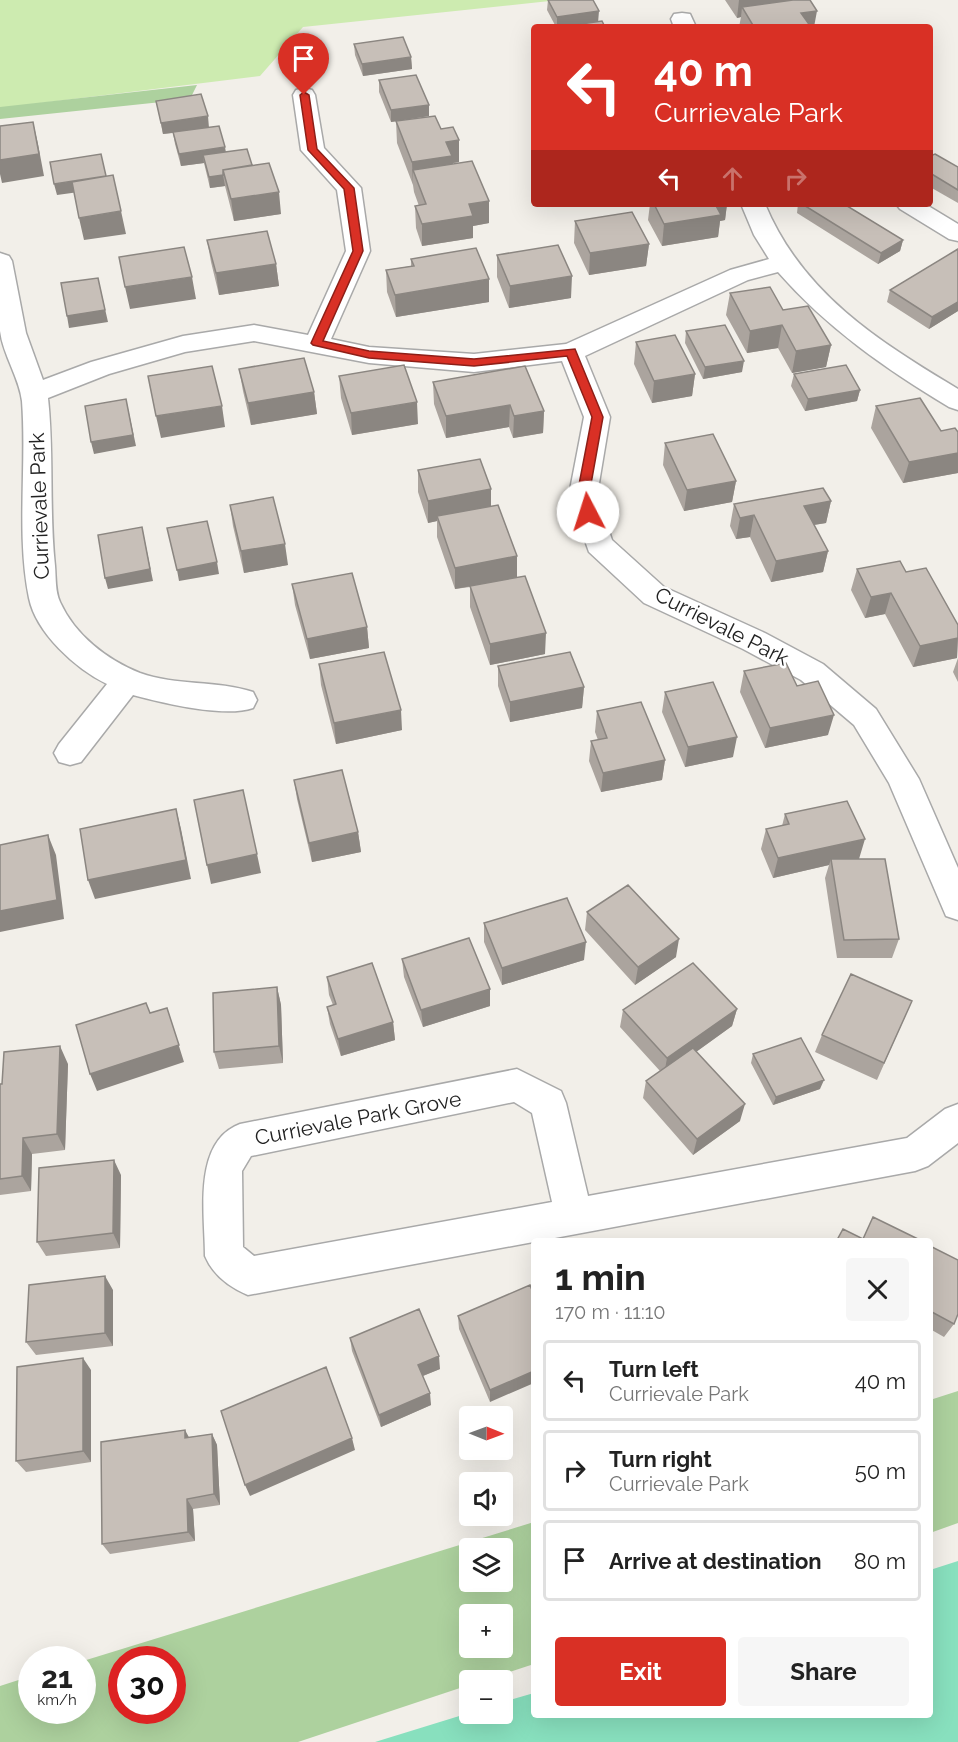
<!DOCTYPE html>
<meta charset="utf-8">
<style>
body{margin:0;font-family:Raleway,sans-serif;background:#f6f6f6;color:#222;height:100vh;display:flex;flex-direction:column;font-size:22px;white-space:nowrap}
*{box-sizing:border-box;margin:0}
p{font-size:20px;color:#767676}
.icon{flex:none;width:33px;height:33px;fill:none;stroke:currentColor;stroke-width:2;stroke-linecap:round;stroke-linejoin:round}
.map{position:relative;flex:1;overflow:hidden}
.drawer{position:absolute;left:531px;top:1238px;width:402px;height:480px;display:flex;flex-direction:column;background:#fff;border-radius:6px;box-shadow:0 6px 24px #0002}
.drawer>*{flex:none}
.top-card{position:absolute;left:531px;top:24px;width:402px;height:183px;border-radius:6px;box-shadow:0 6px 24px #0002;background:#d93025;color:#fff;overflow:hidden}
.needle{width:39px;rotate:91deg}
.controls{position:absolute;left:459px;top:1406px;display:grid;gap:12px}
.controls a{display:grid;place-items:center;width:54px;height:54px;border-radius:6px;background:#fff;box-shadow:0 6px 24px #0002;font-size:30px}
.speed{position:absolute;left:18px;top:1646px;display:flex;gap:12px;font-size:30px;font-weight:700;text-align:center}
.speed>*{display:grid;place-content:center;width:78px;height:78px;border-radius:50%;background:#fff;box-shadow:0 6px 24px #0002;line-height:1}
.speed small{font-size:15px;font-weight:400}
.speed .limit{border:9px solid #d22;background:#fff;color:#111}
.pin{position:absolute;display:grid;place-items:center;width:51px;height:51px;color:#fff;margin:-62px -26px;border-radius:50% 50% 50% 0;rotate:-45deg;box-shadow:0 0 6px #0007}
.pin .icon{rotate:45deg}
.me{position:absolute;width:66px;margin:-33px;rotate:355deg;stroke-linejoin:round;filter:drop-shadow(0 0 4px #0008)}
.turn{display:flex;align-items:center;gap:21px;height:126px;padding:0 24px;font-size:27px}
.turn .icon{width:78px;height:78px;stroke-width:2.5}
.turn b{display:block;font-size:42px;line-height:51px}
.lanes{display:flex;align-items:center;height:57px;padding:0 24px;background:#0003;justify-content:center;gap:30px;direction:ltr}
.lanes .off{opacity:.35}
.round{display:grid;place-items:center;flex:none;width:63px;height:63px;border-radius:6px;background:#f6f6f6}
.overview{display:flex;align-items:center;justify-content:space-between;height:102px;padding:0 24px}
h1{font-size:36px;font-weight:700;line-height:45px}
.primary-button{display:flex;gap:12px;margin-top:auto;padding:12px 24px}
.primary-button a{flex:1;height:69px;border-radius:6px;background:#d93025;color:#fff;font-size:24px;font-weight:700;line-height:69px;text-align:center}
.primary-button a+a{background:#f6f6f6;color:#222}
ul{padding:0;list-style:none}
li{display:flex;align-items:center;gap:18px;height:81px;margin:0 12px 9px;padding:0 12px;border:3px solid #e0e0e0;border-radius:6px}
li div{flex:1}
li b{display:block;font-size:22px}
li em{font-style:normal}
.map>svg:first-child{display:block}
.grass{fill:#cdebb0}
.forest{fill:#add19e;fill-rule:evenodd}
.pitch{fill:#88e0be}
.lines{fill:none;stroke-linecap:round;stroke-linejoin:round}
.minor-casing{stroke:#a9a9a9;stroke-width:3}
.minor{fill:#fff;fill-rule:evenodd}
.wall{fill:#aba49e}
.shaded-wall{fill:#8b8681}
.building{fill:#c7bfb8;stroke:#8b8681;stroke-width:1.5}
.route{fill:#d93025;stroke:#8d1f18;stroke-width:1.5}
.labels{text-anchor:middle;dominant-baseline:central;stroke-width:5;stroke-linejoin:round;paint-order:stroke}
.street-label{font-size:21px;fill:#222;stroke:#fff}
</style>
<div class="map">
<svg width="958" height="1742" viewBox="0 0 958 1742">
<rect width="100%" height="100%" fill="#f2efe9"/>
<path class="grass" d="M0 0H559L303 27 260 76 0 108Z"/>
<path class="forest" d="M197 85 190 99 0 119V107Z
M958 1391V1523L930 1533V1400Z
M534 1522V1664L485 1680H470L469 1685 298 1742H0V1686L31 1676 32 1710H82L83 1661ZM470 1548H502V1581H470ZM470 1614H502V1647H470ZM122 1659H172V1710H122Z"/>
<path class="pitch" d="M958 1561V1742H375L469 1713H502L503 1702 534 1693V1714H930V1570Z"/>
<g class="lines">
<g class="minor-casing">
<path id="minor" d="M682 13 690 14 696 27H674L671 19 674 14Z
M304 88 312 90 315 95 324 148 361 188 370 251 331 339 369 347 474 354 566 344 730 270 769 259 754 235 741 204H765C802 293 878 341 958 389V410L949 407C886 369 827 328 778 272L748 280 585 356 610 417 597 495 612 540 664 587 765 633 823 664 876 709 919 779 958 868V920L946 916 889 783 854 725 801 680 743 649 644 603 589 552 569 495 584 417 562 361 474 372 369 363 254 341 185 352 109 374 48 398C54 454 49 510 55 566 56 578 55 592 60 602 75 635 107 660 140 673 176 686 217 680 253 692L257 700 253 708C224 718 163 703 133 695L81 762 70 765 59 762 54 753 59 744 107 684C76 669 36 633 29 598 16 534 27 466 22 401 19 377 3 355 0 331 0 306 0 279 0 253L9 256 12 261 26 333 43 380 91 362 183 336 254 325 308 335 346 251 337 190 301 150 293 95 296 90Z
M896 204H925L958 224V241L949 239 900 209Z
M517 1069 561 1091 566 1103 588 1196 907 1138 945 1109 958 1104V1143L928 1166 915 1171 248 1295C229 1287 213 1275 205 1256 205 1215 192 1142 240 1124ZM514 1102 532 1113 552 1202 254 1256 243 1247 242 1171 251 1156Z"/>
</g>
<use href="#minor" class="minor"/>
</g>
<path class="wall" d="M548 0H593L598 22 605 27H556L547 10Z
M725 0H790L814 27H739L741 17 737 18Z
M354 44 411 57 412 69 363 76 355 55Z
M379 80 429 105V116L391 122 379 92Z
M156 101 209 127 226 152 252 165 281 214 234 221 225 186 210 188 204 163 181 166 175 144 173 133 163 134Z
M396 121 441 129 459 162 453 163V164L489 223 473 226V238L422 246 416 228 415 206H419L414 192 413 185 397 143Z
M930 156 958 167V203L930 187Z
M650 204H727L725 220 720 221 718 237 662 246 648 220Z
M798 204H844L903 240 900 251 878 264 797 213Z
M575 221 649 244 646 266 589 275 574 243Z
M207 240 276 264 279 286 219 295 211 262Z
M958 249V311L929 329 887 302 890 290Z
M497 255 571 298 509 308 497 277Z
M411 259 489 302 396 317 387 292 386 270 411 266Z
M730 293 783 310 831 345 826 367 792 373 778 348 747 353 726 315Z
M686 331 742 372 703 379 685 343Z
M636 342 695 374 692 396 652 403 634 364Z
M239 369 314 392 317 414 251 425 243 391Z
M794 374 860 390 857 401 805 411 791 386Z
M339 376 418 424 352 435 341 398Z
M433 382 544 411 543 433 513 438 509 427 446 438 434 404Z
M876 406 941 431 958 432V473L903 483 871 428Z
M665 443 736 481 732 502 684 511 663 465Z
M418 470 491 489V506L545 654 490 665 470 607V587L455 589 437 537V521L428 523 418 492Z
M831 501 826 523 814 525 828 551 823 572 771 582 750 537 736 539 730 526 734 504Z
M230 505 288 565 244 573 233 526Z
M857 569 906 572 958 625 957 658 913 667 885 614 865 618 851 590Z
M292 584 367 627 369 648 310 659 295 605Z
M958 658V682L953 672Z
M319 664 402 730 336 744 321 685Z
M498 666 584 687 582 708 510 722 498 686Z
M744 671 828 735 765 748 740 692Z
M665 692 733 757 685 767 662 712Z
M597 711 665 760 662 780 601 792 589 761 591 741 598 740 595 732Z
M294 780 358 832 361 852 312 862 297 799Z
M785 814 859 859 899 939 892 958H837L825 878 829 865 773 878 761 849 766 829 782 826Z
M587 912 676 957 635 985 585 930Z
M484 923 584 960 502 985 484 942Z
M402 959 490 1006 423 1027 404 977Z
M327 977 393 1022 395 1040 341 1056 330 1024 327 1007 333 1005 329 995Z
M277 987 281 1005 283 1063 219 1069 214 1052Z
M912 1001 877 1080 815 1052 822 1035Z
M737 1009 732 1026 696 1052 740 1121 693 1155 643 1098 646 1081 660 1071 620 1027 623 1010Z
M753 1054 820 1089 773 1105 751 1063Z
M68 1064 65 1150 32 1154 31 1191 0 1195V1084Z
M121 1175 120 1248 46 1256 37 1242Z
M930 1246 954 1324 944 1337 930 1329Z
M113 1290V1346L36 1355 26 1342Z
M534 1295 490 1402 459 1329 458 1316Z
M350 1338 440 1369 423 1376 431 1405 381 1427 352 1351Z
M91 1370V1462L26 1472 16 1461Z
M212 1434 217 1445 220 1505 193 1509 195 1541 110 1554 102 1544 189 1437Z"/>
<path class="shaded-wall" d="M739 0H790L788 10 742 7 741 17 737 18Z
M599 11 598 23 568 27H557V17Z
M817 11 814 27H799L801 13Z
M411 57 412 69 363 76 362 64Z
M429 105V116L391 122V110Z
M208 116 209 128 163 134 161 123Z
M33 122 38 144 44 176 2 183 0 174V160Z
M459 140V162L453 163V179L413 170V185L412 162 446 142Z
M225 147 227 159 203 155 204 163 181 166 179 154Z
M223 175 225 186 210 188 209 177Z
M106 176 108 188 57 195 54 184Z
M279 192 281 214 234 221 231 199Z
M489 201V223L473 226V238L422 246V224L469 204Z
M712 204H727L725 220 720 221 718 237 662 246 664 224Z
M121 211 126 234 84 240 79 218Z
M903 240 900 251 878 264 881 253Z
M649 244 646 266 589 275 590 253Z
M276 264 279 286 219 295 216 273Z
M572 276 571 298 509 308 510 286Z
M192 277 196 299 130 309 125 287Z
M98 278 108 322 69 328 67 316Z
M489 279V302L396 317 395 295Z
M958 302V311L929 329 932 317Z
M782 325 778 348 747 353 750 331Z
M831 345 826 367 792 373 796 351Z
M744 361 742 372 703 379 705 367Z
M695 374 692 396 652 403 654 381Z
M860 390 857 401 805 411 808 399Z
M314 392 317 414 251 425 248 403Z
M126 399 136 446 94 454 91 442Z
M417 402 418 424 352 435 351 413Z
M510 405 509 427 446 438V416Z
M222 406 225 427 161 438 156 416Z
M544 411 543 433 513 438 514 416Z
M958 453V473L903 483 909 462Z
M736 481 732 502 684 511 687 490Z
M491 489V511L437 516V521L428 523V501Z
M831 501 826 523 800 527 804 506Z
M754 515 750 537 736 539 740 518Z
M142 527 153 581 108 589 105 578Z
M285 544 288 565 244 573 241 551Z
M828 551 823 572 771 582 776 561Z
M517 556V578L455 589V568Z
M217 562 219 574 179 581 177 570Z
M891 593 885 614 865 618 871 597Z
M367 627 369 648 310 659 307 639Z
M546 633 545 654 490 665V644Z
M958 638 957 658 913 667 920 646Z
M584 687 582 708 510 722V702Z
M401 710 402 730 336 744 334 723Z
M834 715 828 735 765 748 770 728Z
M737 737 733 757 685 767 688 747Z
M665 760 662 780 601 792 603 773Z
M176 809 181 829 191 879 95 899 88 880Z
M358 832 361 852 312 862 309 843Z
M48 835 56 855 64 919 0 932V911Z
M865 839 859 859H831L829 865 773 878 778 858Z
M257 854 261 873 211 884 207 865Z
M679 939 676 957 635 985 638 967Z
M586 942 584 960 502 985V968Z
M277 987 281 1005 283 1063 279 1046Z
M490 989V1006L423 1027 421 1010Z
M167 1008 184 1062 97 1091 90 1074Z
M737 1009 732 1026 664 1075 667 1058Z
M393 1022 395 1040 341 1056 338 1039Z
M60 1046 68 1064 65 1150 57 1134Z
M824 1080 820 1089 773 1105 776 1097Z
M745 1104 740 1121 693 1155 697 1139Z
M23 1138 32 1154 31 1191 22 1176Z
M114 1160 121 1175 120 1248 113 1233Z
M105 1276 113 1290V1346L105 1333Z
M439 1356 440 1369 420 1377 418 1365Z
M83 1358 91 1370V1462L83 1451Z
M534 1371V1383L490 1402V1390Z
M430 1393 431 1405 381 1427 379 1415Z
M185 1430 191 1441 185 1438Z
M212 1434 217 1445 220 1505 214 1494Z
M352 1438 355 1450 250 1496 245 1485Z
M187 1499 193 1509 195 1541 188 1532Z"/>
<path class="building" d="M548 0H593L599 11 557 17Z
M793 0H810L817 11 801 13 811 27H754L742 7Z
M602 21 605 27H560Z
M403 37 411 57 362 64 354 44Z
M416 75 429 105 391 110 379 80Z
M201 94 208 116 161 123 156 101Z
M435 116 441 129 453 127 459 140 446 142 452 156 412 162 396 121Z
M33 122 39 154 0 160V126Z
M219 126 225 147 179 154 173 132Z
M247 149 252 165 223 170V175L209 177 203 155Z
M101 154 106 176 54 184 50 162Z
M935 154 958 167V190L930 173V156Z
M472 161 489 201 469 204 473 216 422 224 415 206 426 204 413 170Z
M269 163 279 192 231 199 223 170Z
M113 175 121 211 79 218 72 182Z
M654 204H715L721 215 664 224Z
M802 204H844L903 240 881 253Z
M632 212 649 244 590 253 575 221Z
M267 231 276 264 216 273 207 240Z
M558 245 572 276 510 286 497 255Z
M184 247 192 277 125 287 119 257Z
M476 248 489 279 395 295 386 270 414 266 411 259Z
M958 249V302L932 317 890 290Z
M98 278 105 310 67 316 61 283Z
M770 287 783 310 808 306 831 345 796 351 782 325 750 331 730 293Z
M725 325 744 361 705 367 686 331Z
M675 335 695 374 654 381 636 342Z
M304 358 314 392 248 403 239 369Z
M404 365 417 402 351 413 339 376Z
M846 365 860 390 808 399 794 374Z
M212 366 222 406 156 416 148 376Z
M525 366 544 411 514 416 510 405 446 416 433 382Z
M920 398 941 431 955 428 958 432V453L909 462 876 406Z
M126 399 133 435 91 442 85 406Z
M713 434 736 481 687 490 665 443Z
M480 459 491 489 428 501 418 470Z
M823 488 831 501 804 506 828 551 776 561 754 515 740 518 734 504Z
M273 497 285 544 241 551 230 505Z
M498 505 517 556 455 568 437 516Z
M207 521 217 562 177 570 167 528Z
M142 527 150 569 105 578 98 535Z
M900 561 906 572 926 568 958 625V638L920 646 891 593 871 597 857 569Z
M352 573 367 627 307 639 292 584Z
M525 576 546 633 490 644 470 586Z
M384 652 401 710 334 723 319 664Z
M570 652 584 687 510 702 498 666Z
M786 663 797 686 818 681 834 715 770 728 744 671Z
M713 682 737 737 688 747 665 692Z
M641 702 665 760 603 773 591 741 607 738 597 711Z
M342 770 358 832 309 843 294 780Z
M243 790 257 854 207 865 194 800Z
M847 801 865 839 778 858 766 829 789 824 785 814Z
M176 809 186 860 88 880 80 829Z
M48 835 57 900 0 911V845Z
M831 859H885L899 939 844 940Z
M628 885 679 939 638 967 587 912Z
M567 898 586 942 502 968 484 923Z
M469 938 490 989 421 1010 402 959Z
M372 963 393 1022 338 1039 327 1007 336 1004 327 977Z
M693 963 737 1009 667 1058 623 1010Z
M851 974 912 1001 884 1063 822 1035Z
M277 987 279 1046 214 1052 213 993Z
M146 1003 150 1013 167 1008 179 1045 90 1074 76 1025Z
M801 1038 824 1080 776 1097 753 1054Z
M60 1046 57 1134 23 1138 22 1176 0 1179V1084H2L4 1052Z
M693 1048 745 1104 697 1139 646 1081Z
M114 1160 113 1233 37 1242 39 1168Z
M873 1217 920 1240H837L843 1229 863 1239Z
M930 1246 958 1260V1314L954 1324 930 1311Z
M105 1276V1333L26 1342 29 1285Z
M530 1285 534 1295V1371L490 1390 458 1316Z
M419 1309 439 1356 418 1365 430 1393 379 1415 350 1338Z
M83 1358V1451L16 1461 17 1367Z
M326 1367 352 1438 245 1485 221 1411Z
M185 1430V1438L212 1434 214 1494 187 1499 188 1532 102 1544 101 1442Z"/>
<path class="route" d="M304 92 309 95 317 149 354 188 363 251 323 341 369 351 474 359 575 349 603 417 589 495 594 512 593 514H584L577 495 592 417 567 356 474 366 369 358 313 345 311 343 353 251 344 189 308 150 300 95Z"/>
<g class="labels">
<g class="street-label">
<text transform="translate(39 506) rotate(-92)">Currievale Park</text>
<text transform="translate(722 626) rotate(27)">Currievale Park</text>
<text transform="translate(358 1118) rotate(-11)">Currievale Park Grove</text>
</g>
</g>
</svg>
<div class="controls">
<a><svg class="needle" viewBox="-14 -14 28 28"><path d="M0-13l5 13h-10z" fill="#e53935"/><path d="M0 13l5-13h-10z" fill="#767676"/></svg></a>
<a><svg class="icon" aria-label="sound" viewBox="0 0 24 24"><path d="M4 9h4l5-4v14l-5-4H4zM17 9q2 3 0 6"/></svg></a>
<a><svg class="icon" aria-label="layers" viewBox="0 0 24 24"><path d="M12 4l9 5-9 5-9-5zM3 14l9 5 9-5"/></svg></a>
<a>+</a>
<a>−</a>
</div>
<div class="speed"><div>21<small>km/h</small></div><div class="limit">30</div></div>
<div class="pin" style="left:304px;top:95px;background:#d93025"><svg class="icon" aria-label="arrive" viewBox="0 0 24 24"><path d="M6 21V4h12l-3 4 3 4H6"/></svg></div>
<svg class="me" style="left:588px;top:512px" viewBox="-20 -20 40 40"><circle r="19" fill="#fff"/><path d="M0-13L10 11 0 6-10 11z" fill="#d93025"/></svg>
<div class="top-card">
<div class="turn"><svg class="icon" aria-label="left" viewBox="0 0 24 24"><path d="M17 20v-9H6M10 6l-5 5 5 5"/></svg><div><b>40 m</b>Currievale Park</div></div>
<div class="lanes"><svg class="icon" aria-label="left" viewBox="0 0 24 24"><path d="M17 20v-9H6M10 6l-5 5 5 5"/></svg><svg class="icon off" aria-label="ahead" viewBox="0 0 24 24"><path d="M12 20V5M6 11l6-6 6 6"/></svg><svg class="icon off" aria-label="right" viewBox="0 0 24 24"><path d="M7 20v-9h11M14 6l5 5-5 5"/></svg></div>
</div>
<section class="drawer">
<div class="overview"><div><h1>1 min</h1><p>170 m · 11:10</p></div><a class="round"><svg class="icon" aria-label="close" viewBox="0 0 24 24"><path d="M6 6l12 12M18 6L6 18"/></svg></a></div>
<ul>
<li><svg class="icon" aria-label="left" viewBox="0 0 24 24"><path d="M17 20v-9H6M10 6l-5 5 5 5"/></svg><div><b>Turn left</b><p>Currievale Park</p></div><em>40 m</em></li>
<li><svg class="icon" aria-label="right" viewBox="0 0 24 24"><path d="M7 20v-9h11M14 6l5 5-5 5"/></svg><div><b>Turn right</b><p>Currievale Park</p></div><em>50 m</em></li>
<li><svg class="icon" aria-label="arrive" viewBox="0 0 24 24"><path d="M6 21V4h12l-3 4 3 4H6"/></svg><div><b>Arrive at destination</b></div><em>80 m</em></li>
</ul>
<div class="primary-button"><a>Exit</a><a>Share</a></div>
</section>
</div>
